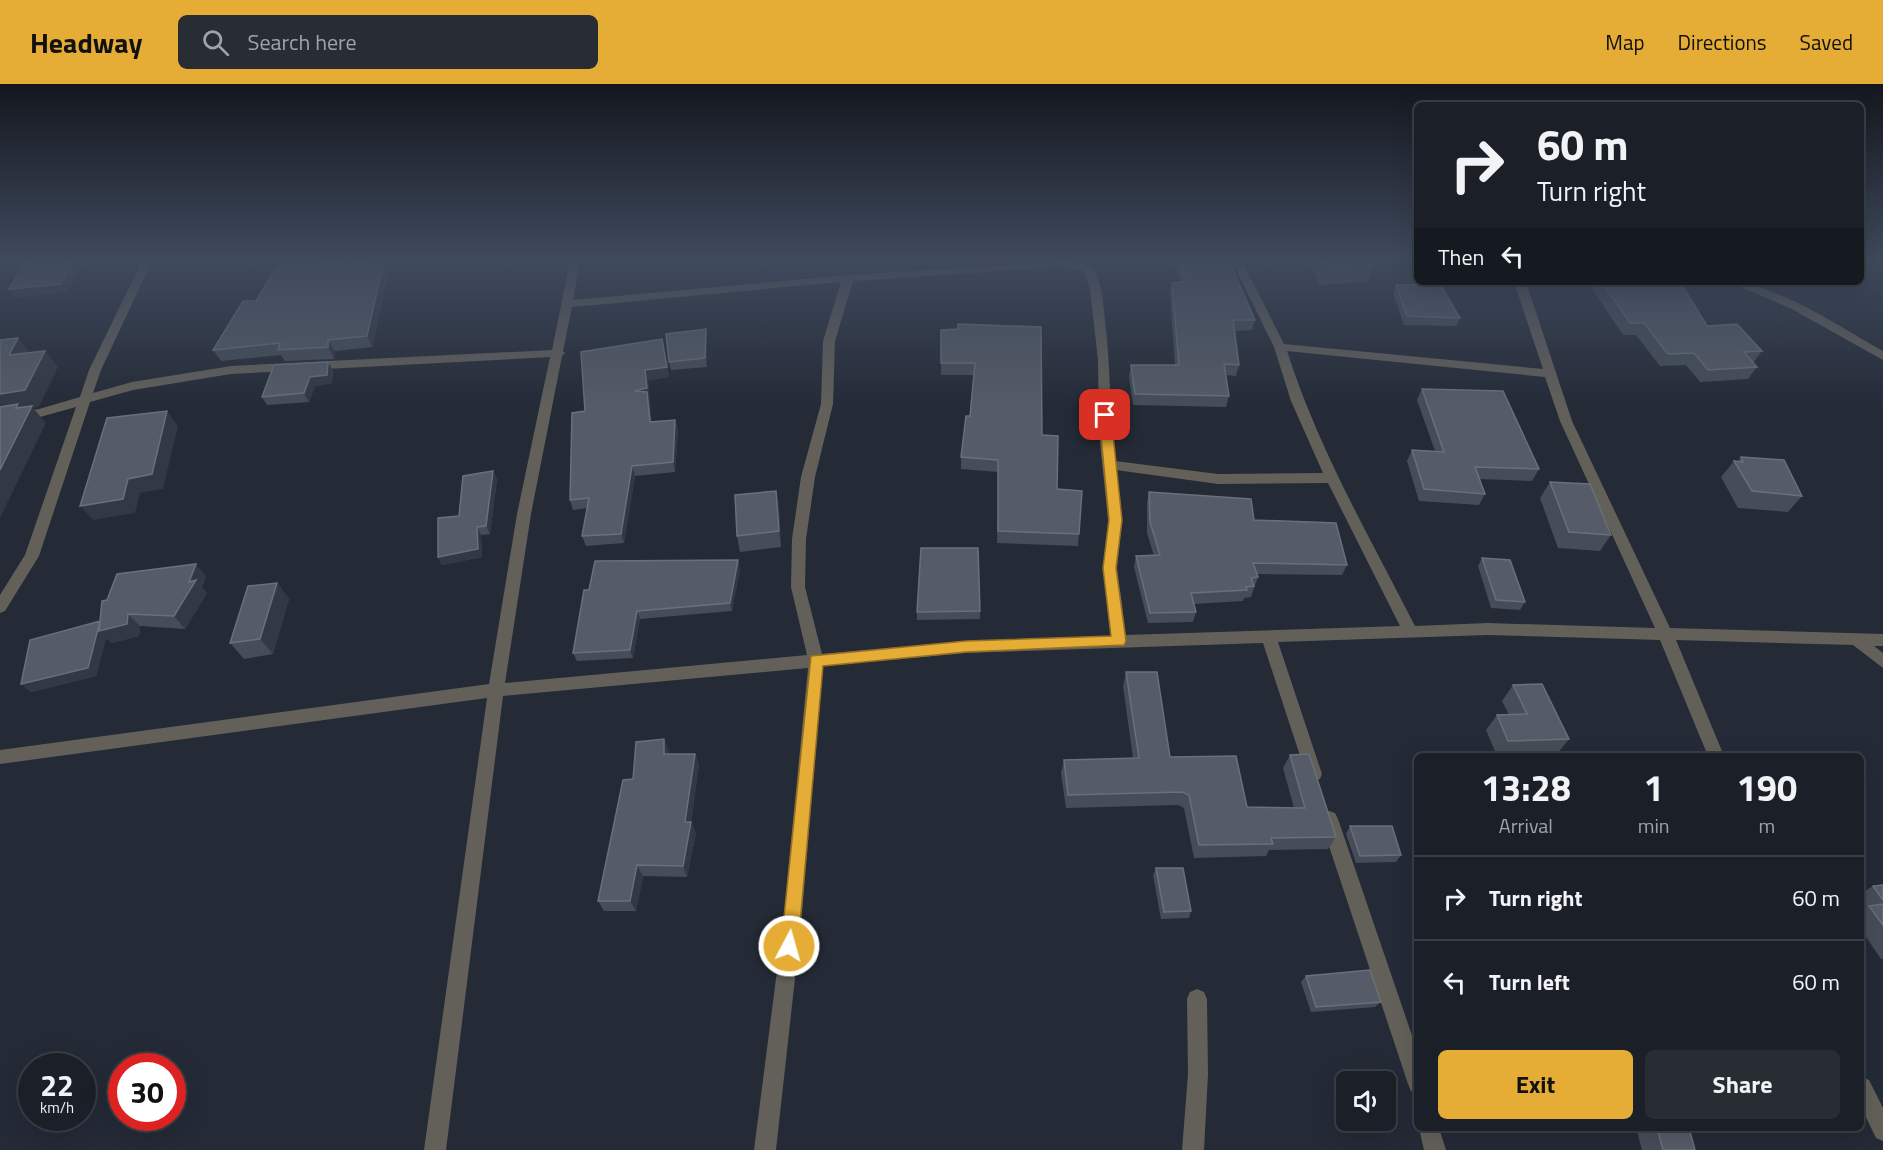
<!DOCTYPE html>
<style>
body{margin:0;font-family:"Titillium Web",sans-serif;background:#282d34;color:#f1f3f6;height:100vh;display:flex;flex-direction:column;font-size:22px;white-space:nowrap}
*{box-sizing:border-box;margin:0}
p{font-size:20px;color:#a0a3a8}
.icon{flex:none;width:33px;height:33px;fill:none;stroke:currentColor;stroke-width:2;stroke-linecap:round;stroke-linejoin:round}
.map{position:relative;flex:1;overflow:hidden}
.panel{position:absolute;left:1414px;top:669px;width:450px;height:378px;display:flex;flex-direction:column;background:#1b2028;border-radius:9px;box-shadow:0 6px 24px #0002,0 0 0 2px #393e45}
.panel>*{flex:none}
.guide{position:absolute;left:1414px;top:18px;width:450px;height:183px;border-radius:9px;box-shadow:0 6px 24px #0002,0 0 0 2px #393e45;background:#1b2028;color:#f1f3f6;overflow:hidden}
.fabs{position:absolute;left:1336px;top:987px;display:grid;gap:12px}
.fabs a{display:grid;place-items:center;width:60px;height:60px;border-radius:9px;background:#1b2028;box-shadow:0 6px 24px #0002,0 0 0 2px #393e45;font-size:30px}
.speed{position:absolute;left:18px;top:969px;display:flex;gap:12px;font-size:30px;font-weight:700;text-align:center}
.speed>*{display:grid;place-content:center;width:78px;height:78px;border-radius:50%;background:#1b2028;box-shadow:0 6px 24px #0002,0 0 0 2px #393e45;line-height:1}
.speed small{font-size:15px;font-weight:400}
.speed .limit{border:9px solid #d22;background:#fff;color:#111}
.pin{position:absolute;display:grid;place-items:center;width:51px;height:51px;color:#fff;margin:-26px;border-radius:12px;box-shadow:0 3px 9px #0006}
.me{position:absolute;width:66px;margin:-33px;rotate:6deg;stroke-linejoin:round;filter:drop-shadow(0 0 4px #0008)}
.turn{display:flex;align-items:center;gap:21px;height:126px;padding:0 24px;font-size:27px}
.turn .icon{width:78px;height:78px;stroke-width:2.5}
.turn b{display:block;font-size:42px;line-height:51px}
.then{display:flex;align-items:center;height:57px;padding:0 24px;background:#0003;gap:12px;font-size:22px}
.eta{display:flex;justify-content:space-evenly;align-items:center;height:102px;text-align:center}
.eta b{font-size:36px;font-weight:700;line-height:42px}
.button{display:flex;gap:12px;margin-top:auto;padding:12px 24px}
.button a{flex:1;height:69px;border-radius:9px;background:#e5ad35;color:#111;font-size:24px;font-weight:700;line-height:69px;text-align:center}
.button a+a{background:#282d34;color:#f1f3f6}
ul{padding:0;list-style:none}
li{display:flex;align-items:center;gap:18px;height:84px;padding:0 24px;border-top:2px solid #393e45}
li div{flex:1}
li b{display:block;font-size:22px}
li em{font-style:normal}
header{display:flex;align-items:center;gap:36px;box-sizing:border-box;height:84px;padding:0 30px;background:#e5ad35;color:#111}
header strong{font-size:28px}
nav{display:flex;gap:33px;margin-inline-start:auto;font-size:21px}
.search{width:420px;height:54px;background:#282d34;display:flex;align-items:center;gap:15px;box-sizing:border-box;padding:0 21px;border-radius:9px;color:#a0a3a8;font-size:22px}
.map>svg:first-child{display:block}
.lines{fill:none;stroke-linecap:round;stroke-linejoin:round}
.street{fill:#63605a;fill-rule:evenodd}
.wall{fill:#464d58}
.shaded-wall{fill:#323844}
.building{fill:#555c67;stroke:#69707a;stroke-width:1.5}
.route{fill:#e5ad35;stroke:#957022;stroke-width:1.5}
</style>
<header>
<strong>Headway</strong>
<div class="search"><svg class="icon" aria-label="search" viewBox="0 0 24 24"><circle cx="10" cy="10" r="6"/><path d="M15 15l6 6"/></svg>Search here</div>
<nav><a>Map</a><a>Directions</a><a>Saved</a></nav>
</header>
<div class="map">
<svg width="1883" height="1066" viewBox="0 0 1883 1066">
<rect width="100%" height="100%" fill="#242a36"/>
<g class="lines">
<path class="street" d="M142 177H152L101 286 93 309 132 298 231 282 552 266 570 177H580L573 216 848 191 1073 177 1093 183C1102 200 1103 218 1105 237 1111 284 1109 330 1115 377L1218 390 1323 389 1291 317 1274 263 1232 177H1242L1284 260 1543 285 1514 198H1526L1572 337 1670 544 1883 550V562H1874L1883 569V584L1853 561 1676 556 1724 672H1708L1660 556 1488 551 1278 558 1322 690 1320 695 1314 697 1308 695 1306 690 1263 559 966 569 823 582 801 840 776 1066H754L783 840 808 584 503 612 446 1066H424L487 614 0 680V666L489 600 517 430 550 273 231 290 133 306 90 318 39 472 5 527 0 529V511L25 471 76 323 40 333 0 339V331L39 325 80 313 89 286ZM1060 183 1084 187 1090 205 1098 276 1099 349 1108 436 1103 484 1111 552 966 557 822 570 805 503 806 455 815 393 833 320 835 257 853 197ZM841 198 823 257 821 320 801 393 792 455 791 503 807 571 505 599 531 430 562 272 565 269 563 267 572 223ZM1287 267 1545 293 1560 337 1655 544 1488 539 1415 542C1369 452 1318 364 1287 267ZM1116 386 1218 400 1328 399 1400 542 1126 551 1117 484 1122 436Z
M1729 198C1775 198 1843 245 1883 267V276L1790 224Z
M1329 727 1335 729 1338 735 1418 969V1010L1411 1007 1408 1000 1320 735 1323 729Z
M1197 905 1204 908 1207 915 1208 990 1204 1066H1182L1188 990 1187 915 1190 908Z
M1862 993 1869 996 1883 1024V1057L1876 1054 1862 1025Z
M1419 1044H1439L1446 1066H1424Z"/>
</g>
<path class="wall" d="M374 177 376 182 388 192 372 263 335 267 334 275 285 277 281 271 221 277 213 266 256 217Z
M1172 177H1229L1255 236 1252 246 1235 247 1239 281 1236 292 1226 291 1229 312 1226 323 1133 321 1129 292 1131 281H1175L1170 210 1172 199 1180 198Z
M1308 177H1370L1373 182 1367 198 1320 201Z
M1595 198H1680L1707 242 1762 267 1753 279 1757 283 1748 295 1700 298 1686 281 1660 282 1636 251H1623L1592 205Z
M1396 201 1460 234 1456 242 1404 241 1393 209Z
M958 240 1042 351 1057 405 1079 450 1078 462 997 459 998 388 961 385V373L970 332 974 291H941V246L958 245Z
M707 254V283L671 286 669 278Z
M662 255 669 293 648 296 649 314 652 338 675 336 678 346 675 388 635 392 624 459 586 462 582 452 587 424 573 426 570 416 585 327Z
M328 278 333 287 332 299 315 302 309 318 267 321 262 313Z
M1422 305 1539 385 1532 397 1480 395 1485 410 1479 421 1419 417 1407 377 1412 366 1435 367 1417 316Z
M1741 373 1802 412 1788 428 1738 424 1721 393 1734 377H1738Z
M493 387 497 396 490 450 481 451 482 473 442 481 438 473 459 432Z
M1550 398 1611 451 1600 467 1558 464 1540 414Z
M776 407 779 424 781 463 740 468 737 452Z
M1149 408 1254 436 1347 481 1342 491 1257 490 1258 493 1251 513 1244 514 1243 517 1194 520 1196 528 1193 538 1148 539 1134 483 1136 472H1154L1147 449V419Z
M1482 474 1525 518 1520 526 1491 524 1478 482Z
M740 485 732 527 640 535 633 574 577 577 573 569 584 506Z
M206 492 202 503 207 509 185 545 140 542 139 552 112 559 106 554 96 592 31 608 21 600 100 537Z
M277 499 289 515 273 570 244 575 230 559Z
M980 527V535L917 536V528Z
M1126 588 1170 673 1247 723 1294 724 1283 684 1290 671 1336 753 1328 765 1269 766 1266 772 1194 774 1184 724 1178 721 1066 724 1061 689 1064 676 1133 674 1123 602Z
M1513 601 1569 655 1557 670 1497 672 1486 646 1497 631H1509L1502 617Z
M669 667V670H695L699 681 691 738 696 749 687 793 643 792 636 827H604L598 817 633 695Z
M1350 742 1401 771 1396 778 1356 779 1346 750Z
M1156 784 1191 827 1189 834 1161 835 1153 791Z
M1883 801V875H1881L1862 847V827L1864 825 1862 822V809L1873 802Z
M1306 892 1381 918 1375 923 1311 928 1301 898Z
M1636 1044H1689L1695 1066H1642Z"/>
<path class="shaded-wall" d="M73 177H85L81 183 67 208 16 214 9 205Z
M383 181 388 192 372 263 367 252Z
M706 245 707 254V283L705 274Z
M18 254 32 271H9Z
M662 255 669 293 648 296 653 348 635 307 645 286Z
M328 256 335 267 334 275 328 263Z
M45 267 58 283 39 323 33 324 46 339 0 434V310Z
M328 278 333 287 332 299 315 302 309 318 304 309 310 293Z
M167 327 178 342 163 405 140 409 135 429 93 436 80 422 128 395Z
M675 336 678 346 675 388 673 378Z
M632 382 635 392 624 459 621 450Z
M493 387 497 396 490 450 486 442Z
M776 407 779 424 781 463 779 447Z
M477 443 481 451 482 473 442 481 438 473Z
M738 476 740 485 732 527 730 519Z
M196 480 206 492 202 503 207 509 185 545 174 532 189 498Z
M277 499 289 515 273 570 260 555Z
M637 527 640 535 633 574 630 566Z
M128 530 140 542 139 552 112 559 106 554 96 592 31 608 21 600 100 537Z
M664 655 669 667 668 682 664 670Z
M695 670 699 681 691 741V738L696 749 687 793 683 782 685 738Z
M637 781 643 792 636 827 630 817Z"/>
<path class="building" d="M26 177H73L61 200 9 205Z
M374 177 372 182 383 181 367 252 328 256V263L278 266 280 259 213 266 243 217H256L278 181Z
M1178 177H1229L1255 236H1233L1239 281 1224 280 1229 312 1135 310 1131 281H1179L1172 199 1186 197Z
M1322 177H1370L1373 182 1326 184Z
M1602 198H1680L1707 242 1737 240 1762 267 1744 268 1757 283 1708 286 1694 269 1668 270 1644 239H1630Z
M1440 200 1460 234 1407 232 1396 201Z
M958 240 1041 243 1042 351 1058 352 1057 405 1082 407 1079 450 998 447V376L961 373 966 332H970L975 279H941V246L958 245Z
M706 245 705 274 669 278 666 250Z
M18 254 9 271 45 267 25 306 0 310V256Z
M662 255 667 283 645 286 647 304 635 307 647 308 650 338 675 336 673 378 632 382 621 450 582 452 589 414 570 416 572 329 585 327 581 268Z
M328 278 327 291 310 293 304 309 262 313 274 281Z
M1422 305 1503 307 1539 385 1475 383 1485 410 1424 405 1412 366 1444 368Z
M18 320 16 324 32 322 0 386V323Z
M167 327 152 390 128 395 123 415 80 422 107 334Z
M1741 373 1784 376 1802 412 1752 407 1734 377 1743 378Z
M493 387 486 442 477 443 478 465 438 473V434L459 432 463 392Z
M1550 398 1590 400 1611 451 1569 448Z
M776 407 779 447 737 452 735 411Z
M1149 408 1251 415 1254 436 1336 439 1347 481 1253 479 1258 493 1251 494 1254 502 1246 503 1247 506 1191 509 1196 528 1150 529 1136 472 1160 471 1150 438Z
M921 464H978L980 527 917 528Z
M1482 474 1510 476 1525 518 1496 516Z
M738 476 730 519 637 527 630 566 573 569 584 506H589L595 477Z
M196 480 189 498 196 496 174 532 128 530 127 540 99 547 102 517 107 516 117 490Z
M277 499 260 555 230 559 248 502Z
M100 537 88 584 21 600 30 556Z
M1126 588H1157L1170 673 1236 672 1247 723 1305 724 1290 671 1309 670 1336 753 1271 754 1273 760 1199 761 1189 711 1182 708 1068 711 1064 676 1139 674Z
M1542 600 1569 655 1508 657 1497 631 1527 630 1513 601Z
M664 655V670H695L685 738H691L683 782 637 781 630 817H598L623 696 633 695 636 658Z
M1350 742H1392L1401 771 1360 772Z
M1156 784H1183L1191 827 1164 828Z
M1883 801V816L1873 802Z
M1883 820V841L1869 822Z
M1370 886 1381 918 1316 923 1306 892Z
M1657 1044H1689L1695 1066H1663Z"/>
<linearGradient id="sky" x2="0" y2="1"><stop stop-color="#14171e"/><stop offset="0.54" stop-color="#3f4a5d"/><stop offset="1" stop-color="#3f4a5d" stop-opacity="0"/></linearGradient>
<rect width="1883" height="326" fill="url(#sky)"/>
<path class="route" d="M1105 327 1111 331 1122 436 1116 484 1126 557 1124 561 966 568 823 582 798 862 795 868 789 871 783 868 781 862 811 572 966 557 1111 552 1103 484 1109 436 1099 331Z"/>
</svg>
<div class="fabs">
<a><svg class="icon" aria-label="sound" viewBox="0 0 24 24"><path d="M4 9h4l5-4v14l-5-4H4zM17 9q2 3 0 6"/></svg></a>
</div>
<div class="speed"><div>22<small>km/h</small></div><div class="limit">30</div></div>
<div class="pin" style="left:1105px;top:331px;background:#d93025"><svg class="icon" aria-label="arrive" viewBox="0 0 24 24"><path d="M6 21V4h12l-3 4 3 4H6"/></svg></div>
<svg class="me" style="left:789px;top:862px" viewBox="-20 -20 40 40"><circle r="17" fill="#e5ad35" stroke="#fff" stroke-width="3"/><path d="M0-11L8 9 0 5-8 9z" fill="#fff"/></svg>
<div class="guide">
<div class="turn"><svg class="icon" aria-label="right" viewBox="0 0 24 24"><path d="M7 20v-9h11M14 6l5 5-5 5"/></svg><div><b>60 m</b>Turn right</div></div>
<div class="then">Then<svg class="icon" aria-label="left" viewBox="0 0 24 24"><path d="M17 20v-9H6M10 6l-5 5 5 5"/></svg></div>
</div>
<section class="panel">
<div class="eta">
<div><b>13:28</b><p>Arrival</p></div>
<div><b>1</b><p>min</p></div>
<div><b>190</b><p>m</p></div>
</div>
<ul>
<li><svg class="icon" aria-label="right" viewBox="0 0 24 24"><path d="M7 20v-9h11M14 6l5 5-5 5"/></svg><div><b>Turn right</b></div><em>60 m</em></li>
<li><svg class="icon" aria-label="left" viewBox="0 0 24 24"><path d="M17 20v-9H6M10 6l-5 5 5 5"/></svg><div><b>Turn left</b></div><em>60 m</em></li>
</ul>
<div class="button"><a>Exit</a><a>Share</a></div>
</section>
</div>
